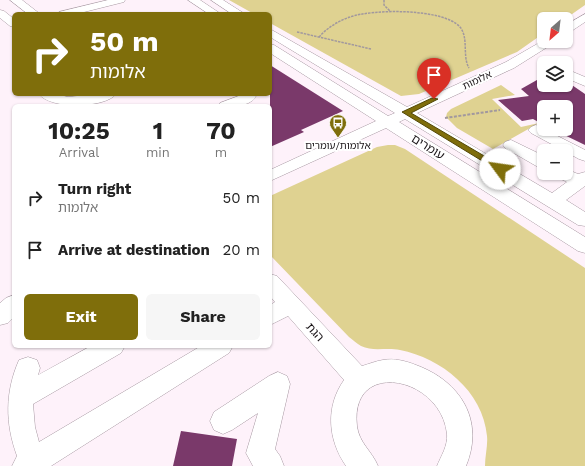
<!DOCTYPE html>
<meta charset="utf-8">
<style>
body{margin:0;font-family:"Work Sans","Noto Sans Hebrew",sans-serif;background:#f6f6f6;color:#222;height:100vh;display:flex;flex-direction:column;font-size:15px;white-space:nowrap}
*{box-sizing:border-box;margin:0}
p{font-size:13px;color:#767676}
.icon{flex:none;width:22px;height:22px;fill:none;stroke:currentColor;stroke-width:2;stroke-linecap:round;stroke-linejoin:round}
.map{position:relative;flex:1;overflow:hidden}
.sheet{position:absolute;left:12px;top:104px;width:260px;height:244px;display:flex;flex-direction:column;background:#fff;border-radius:6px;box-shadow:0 1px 3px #0004}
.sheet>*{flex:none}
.top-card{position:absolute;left:12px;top:12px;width:260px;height:84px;border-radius:6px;box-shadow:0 1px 3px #0004;background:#7f6e0b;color:#fff;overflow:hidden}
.needle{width:26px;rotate:208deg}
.controls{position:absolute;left:537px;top:12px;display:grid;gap:8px}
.controls a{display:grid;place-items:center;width:36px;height:36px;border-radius:6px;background:#fff;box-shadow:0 1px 3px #0004;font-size:20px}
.pin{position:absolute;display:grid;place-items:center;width:34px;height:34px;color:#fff;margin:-41px -17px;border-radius:50% 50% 50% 0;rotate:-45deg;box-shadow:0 0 4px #0007}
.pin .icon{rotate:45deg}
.me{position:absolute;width:44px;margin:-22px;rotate:301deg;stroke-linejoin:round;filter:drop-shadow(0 0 3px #0008)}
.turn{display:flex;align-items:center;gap:14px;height:84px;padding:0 12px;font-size:18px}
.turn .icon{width:52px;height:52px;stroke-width:2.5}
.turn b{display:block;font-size:28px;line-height:34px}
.eta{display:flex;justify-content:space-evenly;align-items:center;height:68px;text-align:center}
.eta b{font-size:24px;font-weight:700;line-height:28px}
.cta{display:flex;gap:8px;margin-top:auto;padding:8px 12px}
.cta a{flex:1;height:46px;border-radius:6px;background:#7f6e0b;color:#fff;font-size:16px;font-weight:700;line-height:46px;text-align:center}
.cta a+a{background:#f6f6f6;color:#222}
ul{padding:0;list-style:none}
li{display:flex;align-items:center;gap:12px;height:52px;padding:0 12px}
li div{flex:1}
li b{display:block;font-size:15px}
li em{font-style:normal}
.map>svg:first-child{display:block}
.green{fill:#dfd291}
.building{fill:#7a396a}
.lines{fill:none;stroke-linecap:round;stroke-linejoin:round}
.minor-casing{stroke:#a798a2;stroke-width:1}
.path-far1{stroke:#a1989e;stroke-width:1.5;stroke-dasharray:2.5 1;stroke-linecap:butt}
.path{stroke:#a1989e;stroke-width:2;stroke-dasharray:3 1.5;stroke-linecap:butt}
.minor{fill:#fff;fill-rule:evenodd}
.route{fill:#7f6e0b;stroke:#534807}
.labels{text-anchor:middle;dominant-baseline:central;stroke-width:4;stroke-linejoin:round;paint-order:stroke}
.far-street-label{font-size:10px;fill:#1a1518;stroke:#fff}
.far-poi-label{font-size:10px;fill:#1a1518;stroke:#fff}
.street-label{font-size:12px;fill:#1a1518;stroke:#fff}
</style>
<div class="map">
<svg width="585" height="466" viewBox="0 0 585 466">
<rect width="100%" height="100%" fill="#fef2fa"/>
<path class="green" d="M229 0H585V5L565 19H544V33L517 52 419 94 401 96 270 23V14H254Z
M501 85 515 95 492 99 521 127 539 123 493 149 457 128 446 117 447 113 451 109Z
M388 145H395L405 149 585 268V466H485C485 456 488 445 487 436 483 391 441 358 400 350 387 347 373 352 361 346 356 343 353 340 349 337L270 255V196L377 147Z"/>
<path class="building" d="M270 65 343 111 301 130 304 132 270 147Z
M544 76V85H566V81L585 94V145L552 129H566V107H544V125L533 119 522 121 498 100 529 96 521 89Z
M181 431 237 439 232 466H173Z"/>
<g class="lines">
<g class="minor-casing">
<path id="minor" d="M10 0H22L40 14H28Z
M108 0H125L124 2 76 14H58L59 12Z
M188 0H200L221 14H209Z
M211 0H223L245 14H232Z
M0 10 4 11 14 19V27L10 26 0 18Z
M585 14V22L570 32 566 33V25Z
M270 29 407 107 506 62 544 40 557 41 514 68 417 113 552 193 567 182 557 177 555 173H566V169L578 174 585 172V186L566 200 585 212V226L578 225 405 119 399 122 585 237V253L578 251 386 128 270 181V170L376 121 270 53V44L274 45 388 116 395 113 270 37Z
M566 69 585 77V86L566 78Z
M39 94H56L68 97 96 94H116C106 108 50 110 39 94Z
M244 94H254L256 97C248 108 229 106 218 106L220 103Z
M536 125 585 150V161L579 159 531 133 528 130 531 127Z
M511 140 544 156V168L538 167 505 148 503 145 505 142Z
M270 274 277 276 362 366C369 364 376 361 383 360 394 358 406 361 416 365 460 381 485 420 466 466H437C441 456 448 446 447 434 441 376 349 358 357 426 359 443 372 451 378 466H346C328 440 325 407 344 380L288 316 270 325V305L275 302 270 296Z
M14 295V317L8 323 0 325V303L6 298Z
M91 346H125L121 353 33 404 35 427 39 442 201 346H233L229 353 51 466H12L17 456C5 423 5 392 19 360L28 357 37 360 40 368 38 375Z
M278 372 287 376 290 384 275 449 280 456 284 466H253L246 453 258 413 232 430 223 434 214 430 210 421 214 412 269 376Z"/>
</g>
<path class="path-far1" d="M384 0V5L391 12
M297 32 371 49
M319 37C327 28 338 21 350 17 372 9 443 8 460 27 469 38 462 56 469 68"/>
<path class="path" d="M445 118 500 110"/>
<use href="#minor" class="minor"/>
</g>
<path class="route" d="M432 98 438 99 411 113 503 167V170H497L402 112Z"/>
<defs>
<g id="bus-pin" transform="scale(0.9)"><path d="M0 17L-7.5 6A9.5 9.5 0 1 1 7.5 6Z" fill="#7f6e0b" stroke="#fff"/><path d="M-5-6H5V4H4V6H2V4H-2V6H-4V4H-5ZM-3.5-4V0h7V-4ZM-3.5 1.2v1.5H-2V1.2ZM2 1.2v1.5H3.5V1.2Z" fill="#fff"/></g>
</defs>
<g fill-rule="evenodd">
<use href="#bus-pin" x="338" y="123"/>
</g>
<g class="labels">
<g class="far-street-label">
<text transform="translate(477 80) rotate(-25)">אלומות</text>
</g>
<g class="far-poi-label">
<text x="338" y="145">אלומות/עומרים</text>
</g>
<g class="street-label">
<text transform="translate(428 147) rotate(32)">עומרים</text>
<text transform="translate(315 332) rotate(48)">הגת</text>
</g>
</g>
</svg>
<div class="controls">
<a><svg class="needle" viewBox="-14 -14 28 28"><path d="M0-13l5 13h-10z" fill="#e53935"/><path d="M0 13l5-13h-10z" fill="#767676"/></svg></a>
<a><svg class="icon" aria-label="layers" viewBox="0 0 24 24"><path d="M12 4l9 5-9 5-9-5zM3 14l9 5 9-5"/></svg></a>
<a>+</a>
<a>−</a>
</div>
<div class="pin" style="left:434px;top:99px;background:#d93025"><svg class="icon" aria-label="arrive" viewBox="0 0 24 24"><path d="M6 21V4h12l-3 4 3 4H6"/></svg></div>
<svg class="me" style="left:500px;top:169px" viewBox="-20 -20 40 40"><circle r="19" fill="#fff"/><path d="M0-13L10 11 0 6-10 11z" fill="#7f6e0b"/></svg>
<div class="top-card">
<div class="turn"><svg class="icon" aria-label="right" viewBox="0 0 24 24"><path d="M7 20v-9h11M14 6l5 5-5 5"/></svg><div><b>50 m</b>אלומות</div></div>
</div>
<section class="sheet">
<div class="eta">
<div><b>10:25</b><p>Arrival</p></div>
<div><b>1</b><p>min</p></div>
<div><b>70</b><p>m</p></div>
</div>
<ul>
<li><svg class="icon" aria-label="right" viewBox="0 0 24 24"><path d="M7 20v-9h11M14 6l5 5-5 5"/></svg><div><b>Turn right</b><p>אלומות</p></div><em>50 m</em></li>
<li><svg class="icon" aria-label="arrive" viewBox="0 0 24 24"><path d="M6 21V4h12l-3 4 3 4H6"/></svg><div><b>Arrive at destination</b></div><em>20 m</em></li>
</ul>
<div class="cta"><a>Exit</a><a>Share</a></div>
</section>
</div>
